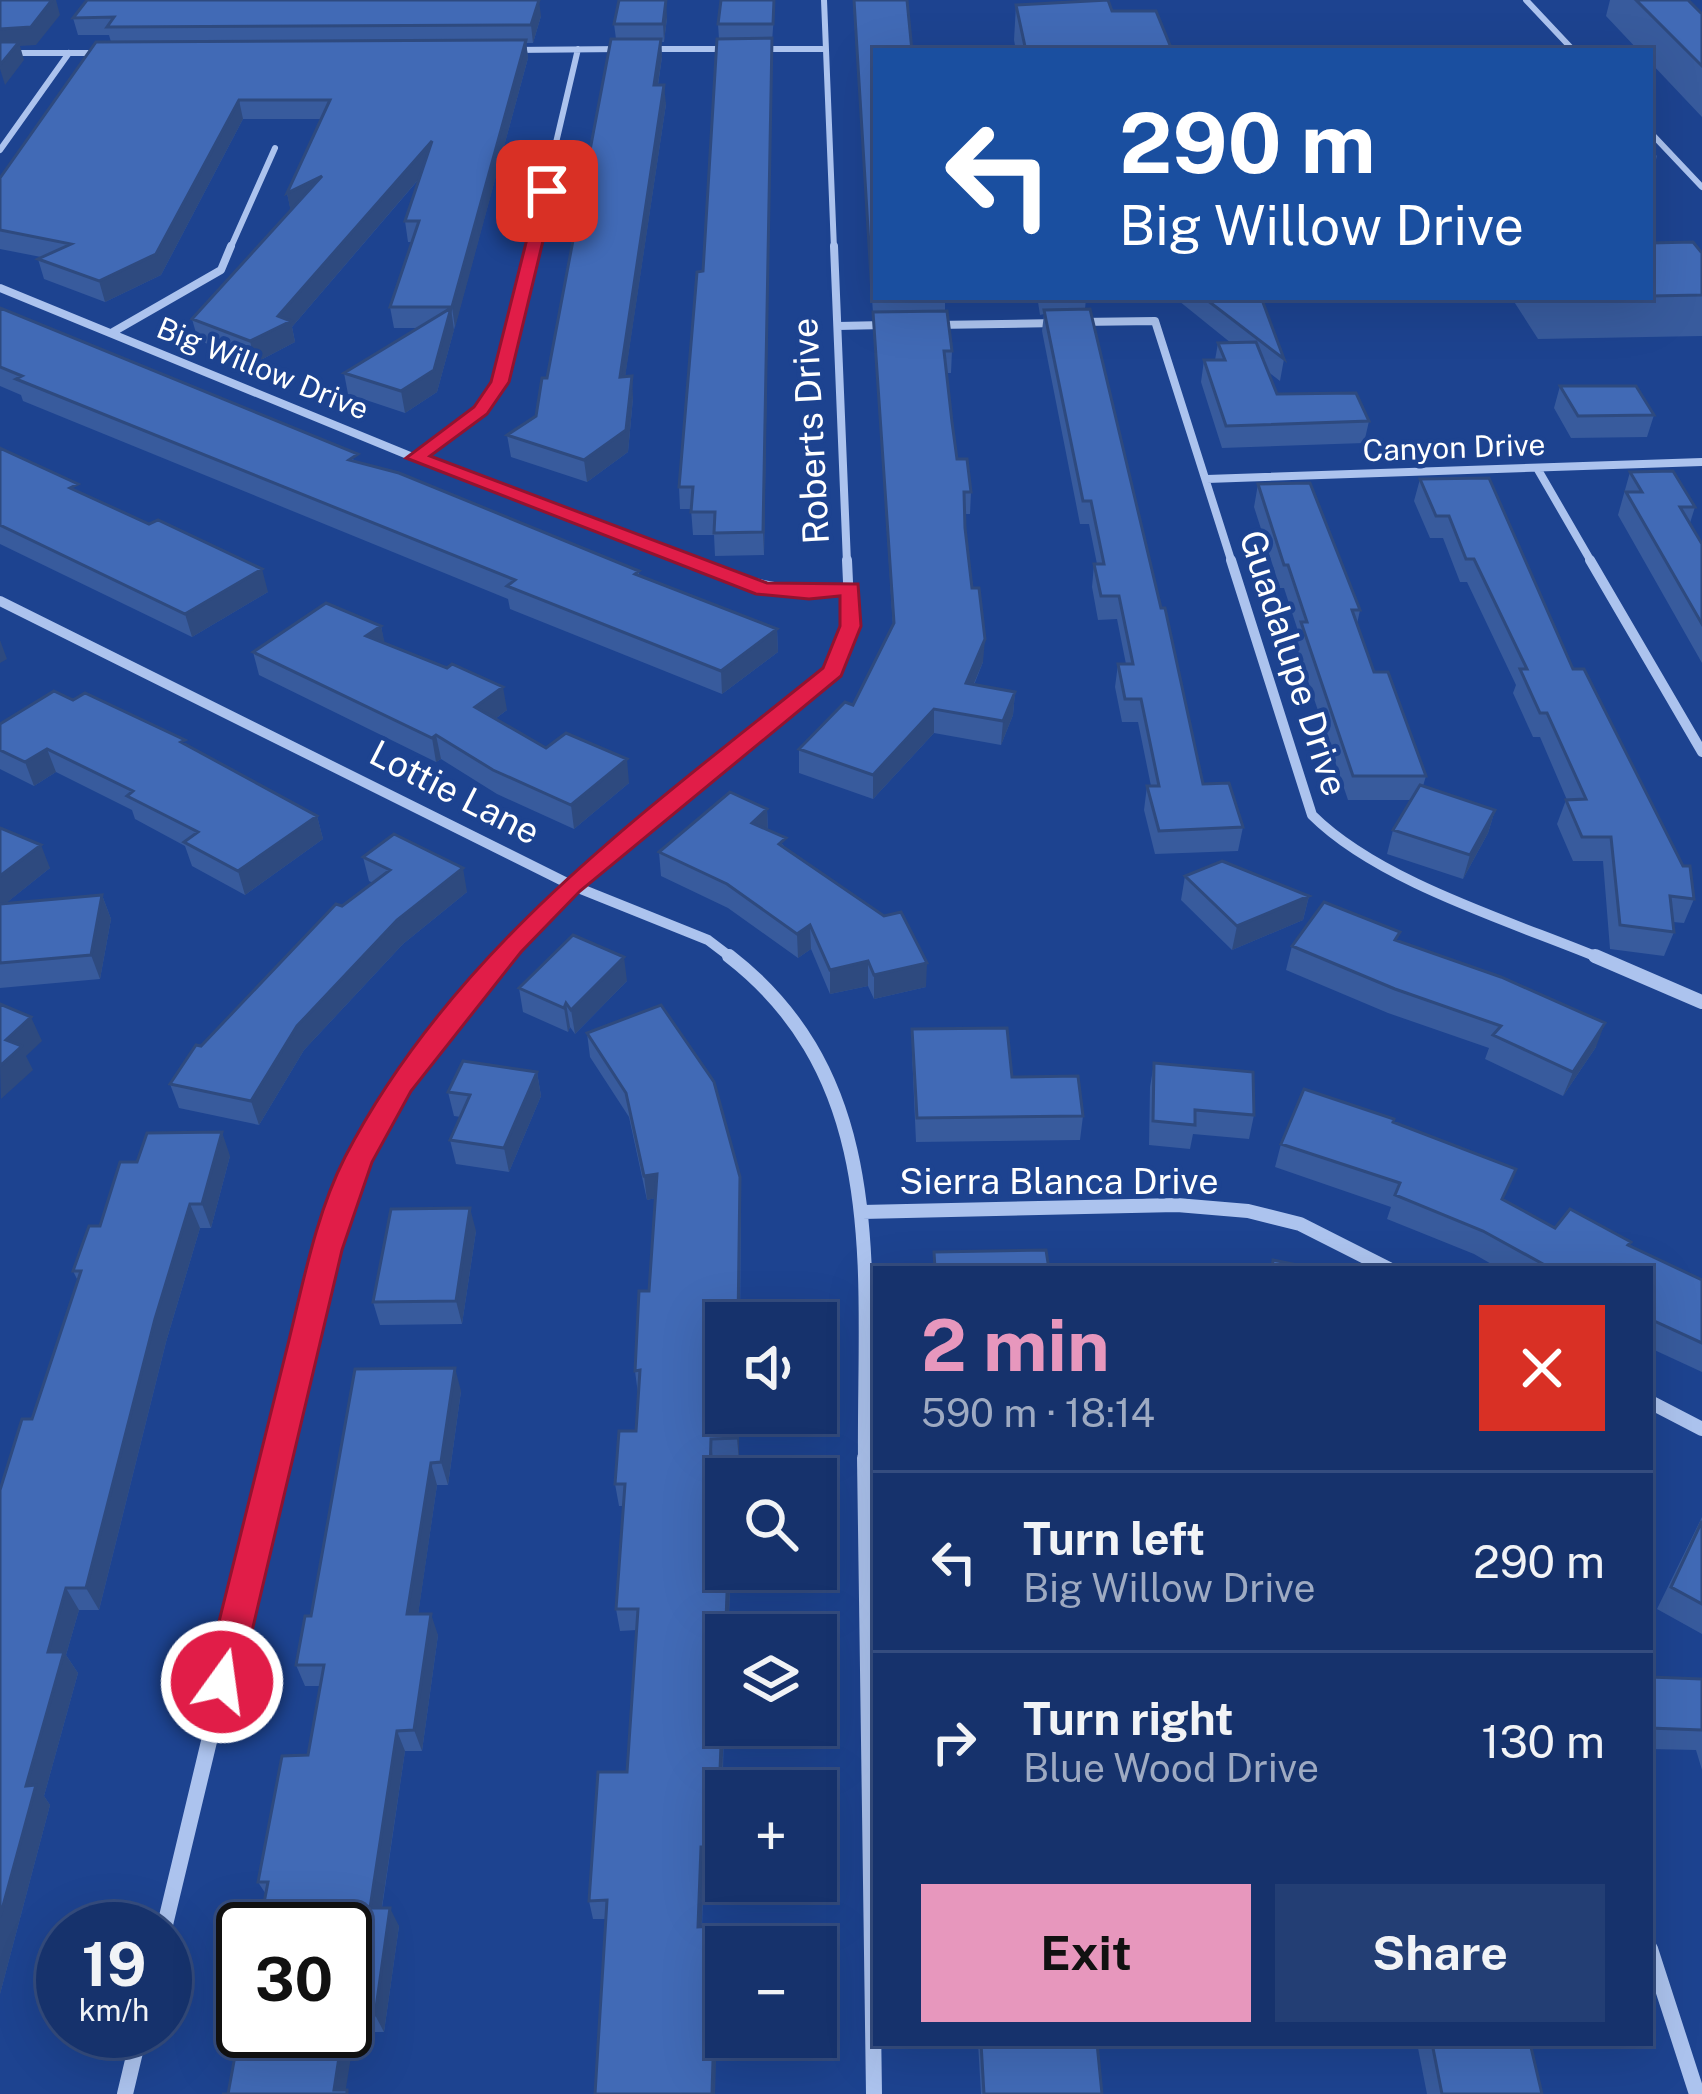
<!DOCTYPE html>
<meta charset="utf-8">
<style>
body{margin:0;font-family:"Public Sans",sans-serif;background:#233e74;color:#f1f3f6;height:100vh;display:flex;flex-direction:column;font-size:45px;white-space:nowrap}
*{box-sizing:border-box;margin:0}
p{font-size:39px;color:#9eaac2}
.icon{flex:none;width:66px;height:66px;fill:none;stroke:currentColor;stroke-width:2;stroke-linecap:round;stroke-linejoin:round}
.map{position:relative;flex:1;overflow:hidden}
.panel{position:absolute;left:873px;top:1266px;width:780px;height:780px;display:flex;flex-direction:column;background:#16326c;border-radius:0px;box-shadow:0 12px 48px #0002,0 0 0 3px #354d7f}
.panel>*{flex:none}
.hud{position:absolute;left:873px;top:48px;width:780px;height:252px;border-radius:0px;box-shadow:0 12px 48px #0002,0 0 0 3px #354d7f;background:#1a4fa0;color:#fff;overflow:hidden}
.buttons{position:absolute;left:705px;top:1302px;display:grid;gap:24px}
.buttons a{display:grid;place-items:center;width:132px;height:132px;border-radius:0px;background:#16326c;box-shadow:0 12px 48px #0002,0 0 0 3px #354d7f;font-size:60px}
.speed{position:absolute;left:36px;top:1902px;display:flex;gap:24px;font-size:60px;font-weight:700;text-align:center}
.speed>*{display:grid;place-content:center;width:156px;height:156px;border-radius:50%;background:#16326c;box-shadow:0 12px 48px #0002,0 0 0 3px #354d7f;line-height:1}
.speed small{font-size:30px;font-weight:400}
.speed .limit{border:6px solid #111;border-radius:18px;background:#fff;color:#111}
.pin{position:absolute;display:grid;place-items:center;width:102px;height:102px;color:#fff;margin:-51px;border-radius:24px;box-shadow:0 6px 18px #0006}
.me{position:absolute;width:132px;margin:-66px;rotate:14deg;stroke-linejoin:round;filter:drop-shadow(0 0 9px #0008)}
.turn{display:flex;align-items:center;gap:42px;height:252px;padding:0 48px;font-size:54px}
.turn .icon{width:156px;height:156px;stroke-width:2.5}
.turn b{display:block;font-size:84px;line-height:102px}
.round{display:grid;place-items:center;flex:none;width:126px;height:126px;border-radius:0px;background:#233e74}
.head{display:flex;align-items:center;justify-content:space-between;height:204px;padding:0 48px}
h1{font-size:72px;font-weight:700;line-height:90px;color:#e797bd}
.cta{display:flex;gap:24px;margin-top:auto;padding:24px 48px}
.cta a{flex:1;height:138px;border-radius:0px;background:#e797bd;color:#111;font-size:48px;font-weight:700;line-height:138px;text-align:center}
.cta a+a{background:#233e74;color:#f1f3f6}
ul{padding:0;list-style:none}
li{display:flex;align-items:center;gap:36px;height:180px;padding:0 48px;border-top:3px solid #354d7f}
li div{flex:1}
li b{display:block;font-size:45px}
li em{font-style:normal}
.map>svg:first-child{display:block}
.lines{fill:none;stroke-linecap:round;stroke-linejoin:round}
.minor-far4{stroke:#acc3ee;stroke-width:6}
.minor-far3{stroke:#acc3ee;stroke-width:8}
.minor-far2{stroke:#acc3ee;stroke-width:10}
.minor-far1{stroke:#acc3ee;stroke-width:14}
.minor{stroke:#acc3ee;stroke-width:16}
.wall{fill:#385b9d}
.shaded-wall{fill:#2e4a7f}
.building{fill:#416ab6;stroke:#2e4a7f;stroke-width:3}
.route{fill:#e11d48;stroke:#92132f;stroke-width:3}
.labels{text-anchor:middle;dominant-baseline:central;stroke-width:9;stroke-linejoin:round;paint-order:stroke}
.far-street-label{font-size:30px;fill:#fff;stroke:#1d4390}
.street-label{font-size:36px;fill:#fff;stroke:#1d4390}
</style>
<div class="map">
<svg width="1702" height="2094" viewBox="0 0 1702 2094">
<rect width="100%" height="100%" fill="#1d4390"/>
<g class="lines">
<path class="minor-far4" d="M824 0 834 249
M1526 0 1574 51
M649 49H731
M757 49H822
M511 50 623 49
M0 53H101
M1650 132 1702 187
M0 150 69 53
M230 249 275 148
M531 249 578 49"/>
<path class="minor-far3" d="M834 246 847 563
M0 288 415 458 695 563
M1079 322 1155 321 1232 563
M935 325 1058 323
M838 326 884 325
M113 332 221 270 231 246
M415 458 481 410 500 382 532 246
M1537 468 1592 563
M1207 479 1702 462"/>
<path class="minor-far2" d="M687 560C748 583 784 596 850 588
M1231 560 1312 815C1379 882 1513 922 1602 959
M1590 560 1702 752
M0 601 571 885 708 940 733 959
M501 959 571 885 833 671 850 626 847 560"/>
<path class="minor-far1" d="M729 956C892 1082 863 1277 865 1461
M1595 956 1702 1002
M862 1212 1177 1205 1248 1211 1300 1224 1389 1269
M1650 1402 1702 1429
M276 1461C299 1365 315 1247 359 1159 396 1083 451 1021 504 956"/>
<path class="minor" d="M865 1458 874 2094
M164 1929 277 1458
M1650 1949 1697 2094
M125 2094 140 2031"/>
</g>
<path class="wall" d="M853 0H907L876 51V297H945V311L952 351 951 373H947L957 459 971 492 970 514H965V528L983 662 974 685 1015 692 1013 715 1001 745 934 733 873 799 799 773V749L853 705 893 627Z
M1610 0H1688L1702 14V117L1650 62V51H1639L1606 16Z
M1016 5 1112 11H1156L1172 51H1016L1014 40Z
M774 15 772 42 764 555 715 556 714 535H693L691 509H680L679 487 703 271 719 39 718 24Z
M541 16 533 43H526L528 58 437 392 405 413 348 394 344 373 418 328H394L390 307 412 242H408L405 221 419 179 292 327 295 342 255 363 198 340 192 319 291 211 287 193 321 119H243L161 275 105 302 44 279 38 259 41 257 0 249V178L111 42 109 35H78L73 18Z
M667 18 664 42H661L662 57 658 85 666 104 625 376 633 398 628 452 587 482 511 457 507 435 536 416 547 378 616 39 614 24Z
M1650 148 1657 156 1650 181Z
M1650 243 1702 295V336L1538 339 1511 297H1650Z
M1009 297H1089V299H1086L1085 309 1203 784 1243 827 1238 851 1155 854 1144 810 1147 786H1151L1138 722H1122L1115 687 1118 664H1126L1117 619 1098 620 1092 587 1094 564H1097L1089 524H1080L1042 331 1044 314 1040 315 1038 302H1010Z
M1174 297H1261L1284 359 1280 381 1267 371 1277 394 1369 421 1364 443 1222 448 1201 382 1204 360H1215L1218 343H1231Z
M0 308 359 462 639 571V576L777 629 778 652 722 694 510 609 508 599 23 401 21 395 0 386Z
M1560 386 1654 415 1647 437 1571 438 1554 408Z
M0 448 81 493 268 592 192 637 0 544Z
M1630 472 1695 507 1690 523 1702 544V663L1618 515Z
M1420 479 1573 669 1694 899 1684 923 1673 922 1674 932 1664 956 1610 949 1603 861H1573L1557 824 1566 800H1567L1540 737H1533L1513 693 1516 685 1467 582H1460L1443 538H1430L1414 501Z
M1258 484 1360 610 1357 624 1374 672 1426 776 1423 786 1495 810 1488 833 1463 879 1387 854 1393 830 1411 800H1348L1296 645 1299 634 1284 588H1280L1254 507Z
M381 626 384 643 507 710 495 719 546 748 629 783 574 829 497 794 441 759 436 762 259 675 253 652Z
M73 700 186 745 317 816 323 839 245 895 192 866 185 846 135 819 132 810 56 772 34 786 0 769V724Z
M767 809 768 830 926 987 874 999 868 986 830 994 811 949 798 958 728 908 661 876 659 852Z
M0 828 50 868 6 903 102 895 111 919 100 979 0 988Z
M363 857 467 892 403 944 304 1050 259 1125 179 1108 170 1084 342 906 373 883 369 881Z
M1185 876 1309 896 1303 920 1232 950 1181 900Z
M1398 941 1596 1047 1563 1096 1485 1059 1489 1048 1388 1013 1286 970 1292 946Z
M627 981 575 1034 570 1027 568 1032 523 1012 519 988Z
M912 1029 1012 1077 1083 1116 1080 1140 916 1142 912 1053Z
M587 1033 741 1201 740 1323H726L739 1413V1461H713L712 1504 731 1569 728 1635H726L723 1770H725L727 1790 725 1866H704L702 1927 720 1944 606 1919H593L589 1901 627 1772 637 1630 620 1631 616 1609 624 1506H619L615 1484 636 1431 638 1394 635 1371 649 1291 655 1198 647 1200 629 1117 590 1057Z
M1154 1063 1254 1115 1249 1139 1193 1134 1190 1149 1149 1145 1150 1087Z
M537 1072 541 1096 509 1172 456 1164 450 1140 461 1117 454 1116 448 1092Z
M1393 1122 1504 1200 1555 1228 1629 1246 1702 1280V1372L1650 1348V1269H1500L1474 1254 1387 1219 1391 1207 1275 1167 1281 1144Z
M230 1156 211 1228H200L166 1342 99 1610H79L66 1655 78 1673 44 1796 50 1805 0 1994V1490L32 1419 78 1281 73 1271 100 1226Z
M476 1231 462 1324 380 1325 373 1302Z
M461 1391 448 1485H437L418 1614 438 1635 422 1751H405L382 1908 399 1926 384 2032H355L258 1882 308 1755 321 1686H305L296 1665 311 1616Z
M1702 1517V1634L1657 1609Z
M1650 1677 1702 1679V1770L1696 1750 1650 1749Z
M978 2043H1097L1102 2094H981Z
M1417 2043H1530L1542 2094H1427Z"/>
<path class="shaded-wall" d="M52 0H56L60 15 36 45 20 46 24 60 5 85 0 69V29Z
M539 0 541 16 533 43 531 25Z
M666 0 667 18 664 42 663 24Z
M661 39 662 57 655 104 654 85Z
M526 40 528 58 455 328 452 307Z
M772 57 764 555 763 532Z
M664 85 666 104 622 398 620 377Z
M239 100 243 119 161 275 105 302 99 281Z
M432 141 435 160 292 327 295 342 255 363 250 341 278 316Z
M322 176 291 213 287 193Z
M451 308 454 330 437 392 405 413 401 391Z
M632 376 633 398 628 452 587 482 584 460Z
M262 569 268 592 192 637 185 614Z
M381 626 386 649 366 636Z
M777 629 778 652 722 694 721 671Z
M985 639 983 662 964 707 966 683Z
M0 640 7 659 0 663Z
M503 687 507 710 479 731 475 707Z
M1015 692 1013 715 1001 745 1003 721Z
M934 709V733L873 799V775Z
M436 735 441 759 436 762 432 738Z
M47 749 56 772 34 786 25 762Z
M627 759 629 783 574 829 571 805Z
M767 809 768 833 752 823Z
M1495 810 1488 833 1463 879 1470 855Z
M317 816 323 839 245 895 238 871Z
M41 845 50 868 0 908V876Z
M463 868 467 892 403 944 304 1050 259 1125 251 1101 297 1026 397 920Z
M102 895 111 919 100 979 91 955Z
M1309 896 1303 920 1232 950 1237 926Z
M810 925 811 949 798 958 797 934Z
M624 957 627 981 575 1034 571 1010Z
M868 961V986L830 994V970Z
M927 963 926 987 874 999V975Z
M566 1003 570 1027 568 1032 564 1008Z
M31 1017 42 1041 26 1056 33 1070 1 1099 0 1066 6 1040Z
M1605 1023 1596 1047 1563 1096 1573 1072Z
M537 1072 541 1096 509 1172 504 1148Z
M222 1132 230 1156 211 1228 202 1204Z
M657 1174 660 1197 647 1200 644 1176Z
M740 1177V1323H738Z
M190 1204 200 1228 166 1342 99 1610 86 1588 155 1319Z
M470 1208 476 1231 462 1324 456 1301Z
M455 1368 461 1391 448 1485 441 1462Z
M737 1413H739V1461L737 1438Z
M711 1439 713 1461 711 1527 709 1504Z
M431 1463 437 1485 415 1636 407 1614Z
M728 1569H731L728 1635H726L722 1790 720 1770Z
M66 1588 79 1610 66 1655 78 1673 44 1796 50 1805 0 1994V1917L26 1786 48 1652Z
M431 1614 438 1635 422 1751 414 1730Z
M397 1731 405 1751 379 1926 370 1908Z
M725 1770 727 1790 725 1866 722 1847Z
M701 1847 704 1866 701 1945 698 1927Z
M390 1908 399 1926 384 2032 375 2015Z
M717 1926 720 1944 715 2094H712Z
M345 2015 355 2032 345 2094 334 2090 343 2031H345Z"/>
<path class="building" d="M0 0H52L31 27 0 29Z
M87 0H539L531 25 107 27 114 17 73 18Z
M619 0H666L663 24H614Z
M721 0H774L773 24H718Z
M854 0H907L912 51H876V294H872Z
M1108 0 1112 11H1156L1172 50 1026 51 1016 5Z
M1636 0H1688L1702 14V66Z
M772 38 763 532 714 533 715 512H691L693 487H679L697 272 703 271 717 39Z
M611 39H661L654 85H664L620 377 632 376 626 430 584 460 507 435 536 416 542 378H547Z
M526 40 452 307H390L419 221H405L432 141 278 316 291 321 250 341 192 319 322 176 287 193 330 100H239L156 254 99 281 38 259 71 244 0 230V178L96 42Z
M0 42H19L0 65Z
M1693 242 1702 253V295L1650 296V243Z
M1203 297H1261L1284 359Z
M0 308 358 454 349 460 399 473 639 571 635 574 777 629 721 671 507 586 515 580 16 379 22 376 0 367Z
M451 308 434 370 401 391 344 373Z
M1090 309 1161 608H1165L1203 784 1229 783 1243 827 1159 831 1147 786H1159L1141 699H1125L1118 664H1133L1119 596H1101L1094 564H1104L1091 501H1083L1044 310Z
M947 311 952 351H944L952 422 957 459H967L971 492H964L965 528 972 588H979L985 639 966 683 1015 692 1003 721 934 709 873 775 799 749 845 702 853 705 894 623 873 312Z
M1256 342 1277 394 1356 393 1369 421 1226 426 1204 360H1225L1218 343Z
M1560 386H1636L1654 415 1578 416Z
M0 448 78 484 70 488 149 524 158 520 262 569 185 614 0 525Z
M1673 471 1695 507H1680L1702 544V624L1626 492H1642L1630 472Z
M1489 478 1573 669H1584L1683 866H1690L1694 899 1670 896 1674 932 1620 925 1611 837H1582L1566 800 1586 799 1547 713H1540L1520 669H1527L1474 559H1466L1449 516H1436L1420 479Z
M1310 483 1360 610H1352L1374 672H1388L1426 776H1353L1301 622H1307L1288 565H1284L1258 484Z
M326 603 381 626 366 636 447 668 452 664 503 687 475 707 546 748 566 733 627 759 571 805 493 770 436 735 432 738 253 652Z
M54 691 73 700 85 693 185 740 181 742 317 816 238 871 184 842 198 832 127 796 133 791 47 749 25 762 0 750V724Z
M1420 785 1495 810 1470 855 1393 830Z
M730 792 767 809 752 823 786 838 779 844 884 916 901 912 927 963 874 975 868 961 830 970 810 925 797 934 727 884 659 852Z
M0 828 41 845 0 876Z
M394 834 463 868 397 920 297 1026 251 1101 170 1084 196 1045 201 1046 336 904 342 906 390 870 363 857Z
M1222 861 1309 896 1237 926 1185 876Z
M102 895 91 955 0 963V904Z
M1324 902 1400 932 1395 940 1501 977 1605 1023 1573 1072 1493 1035 1501 1026 1395 989 1292 946Z
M573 935 624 957 571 1010 566 1003 564 1008 519 988Z
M0 1004 31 1017 6 1040 22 1046 0 1066Z
M661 1005 714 1082 740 1177 738 1323H726V1413H737V1438L711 1439 709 1504H726V1569H728L720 1770H725L722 1847H701L698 1927 717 1926 712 2094H595L607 1900 589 1901 598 1772H627L638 1609H616L625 1484H615L619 1431H636L640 1370 635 1371 639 1291H649L657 1174 644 1176 626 1093 587 1033Z
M1007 1028 1012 1077 1078 1076 1083 1116 917 1118 912 1029Z
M463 1061 537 1072 504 1148 450 1140 470 1095 448 1092Z
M1154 1063 1253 1072 1254 1115 1195 1110V1125L1153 1121Z
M1304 1089 1394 1119 1393 1122 1516 1169 1502 1199 1555 1228 1570 1209 1631 1242 1628 1245 1702 1280V1343L1650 1319V1269H1552L1483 1231 1395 1195 1400 1183 1281 1144Z
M222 1132 202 1204H190L155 1319 86 1588H66L48 1652H64L26 1786 36 1785 0 1917V1490L22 1419H32L81 1271H73L89 1226H100L120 1162H137L147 1133Z
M470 1208 456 1301 373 1302 391 1209Z
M1046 1250 1049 1269H935L934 1252Z
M1273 1260 1307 1267V1269H1272Z
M455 1368 441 1462 431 1463 407 1614H431L414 1730 397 1731 370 1908H390L375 2015 345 2016V1929H259L268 1882H258L282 1756 308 1755 324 1665H296L305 1616H311L355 1369Z
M1702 1521V1604L1671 1587Z
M1650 1677 1702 1679V1730L1650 1728Z
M243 2012V2031H343L334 2090H347V2094H222H228Z
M981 2043H1097L1102 2094H984Z
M1432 2043H1530L1542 2094H1442Z"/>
<path class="route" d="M547 186 555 191 509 382 487 414 430 456 767 583 858 584 861 626 841 676 580 891 521 952 411 1091 372 1162 342 1250 240 1682 234 1694 222 1699 209 1694 204 1682C231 1573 258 1465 285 1356 302 1290 314 1218 345 1157 453 948 645 812 823 668L840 626V596L809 599 756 594 406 458 474 407 491 382 539 191Z"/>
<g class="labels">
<g class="far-street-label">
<text transform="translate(263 368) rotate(22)">Big Willow Drive</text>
<text transform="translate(1454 447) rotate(-2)">Canyon Drive</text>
</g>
<g class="street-label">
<text transform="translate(810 431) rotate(-93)">Roberts Drive</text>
<text transform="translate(1294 663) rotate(72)">Guadalupe Drive</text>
<text transform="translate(455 792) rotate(27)">Lottie Lane</text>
<text x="1059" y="1181">Sierra Blanca Drive</text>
</g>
</g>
</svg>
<div class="buttons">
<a><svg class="icon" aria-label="sound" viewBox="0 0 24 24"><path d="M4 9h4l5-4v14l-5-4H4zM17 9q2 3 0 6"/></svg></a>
<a><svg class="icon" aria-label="search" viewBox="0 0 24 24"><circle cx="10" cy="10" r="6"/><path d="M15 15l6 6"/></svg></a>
<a><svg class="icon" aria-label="layers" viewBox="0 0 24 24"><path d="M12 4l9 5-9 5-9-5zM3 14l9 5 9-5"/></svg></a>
<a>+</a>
<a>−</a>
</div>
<div class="speed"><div>19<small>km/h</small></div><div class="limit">30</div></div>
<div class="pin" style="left:547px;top:191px;background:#d93025"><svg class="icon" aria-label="arrive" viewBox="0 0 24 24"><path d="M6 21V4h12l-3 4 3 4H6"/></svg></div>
<svg class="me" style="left:222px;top:1682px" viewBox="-20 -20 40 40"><circle r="17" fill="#e11d48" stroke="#fff" stroke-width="3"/><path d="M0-11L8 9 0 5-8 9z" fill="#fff"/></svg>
<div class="hud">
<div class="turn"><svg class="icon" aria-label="left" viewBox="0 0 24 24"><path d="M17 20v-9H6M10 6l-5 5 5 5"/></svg><div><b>290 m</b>Big Willow Drive</div></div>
</div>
<section class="panel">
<div class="head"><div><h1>2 min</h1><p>590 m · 18:14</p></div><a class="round" style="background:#d93025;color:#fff"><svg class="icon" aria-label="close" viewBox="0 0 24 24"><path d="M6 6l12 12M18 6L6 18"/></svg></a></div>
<ul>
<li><svg class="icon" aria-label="left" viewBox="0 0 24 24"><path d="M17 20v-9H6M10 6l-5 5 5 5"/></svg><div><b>Turn left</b><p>Big Willow Drive</p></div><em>290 m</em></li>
<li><svg class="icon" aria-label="right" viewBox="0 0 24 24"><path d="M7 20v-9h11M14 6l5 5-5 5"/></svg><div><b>Turn right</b><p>Blue Wood Drive</p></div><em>130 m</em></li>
</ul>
<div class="cta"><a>Exit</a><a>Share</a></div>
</section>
</div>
